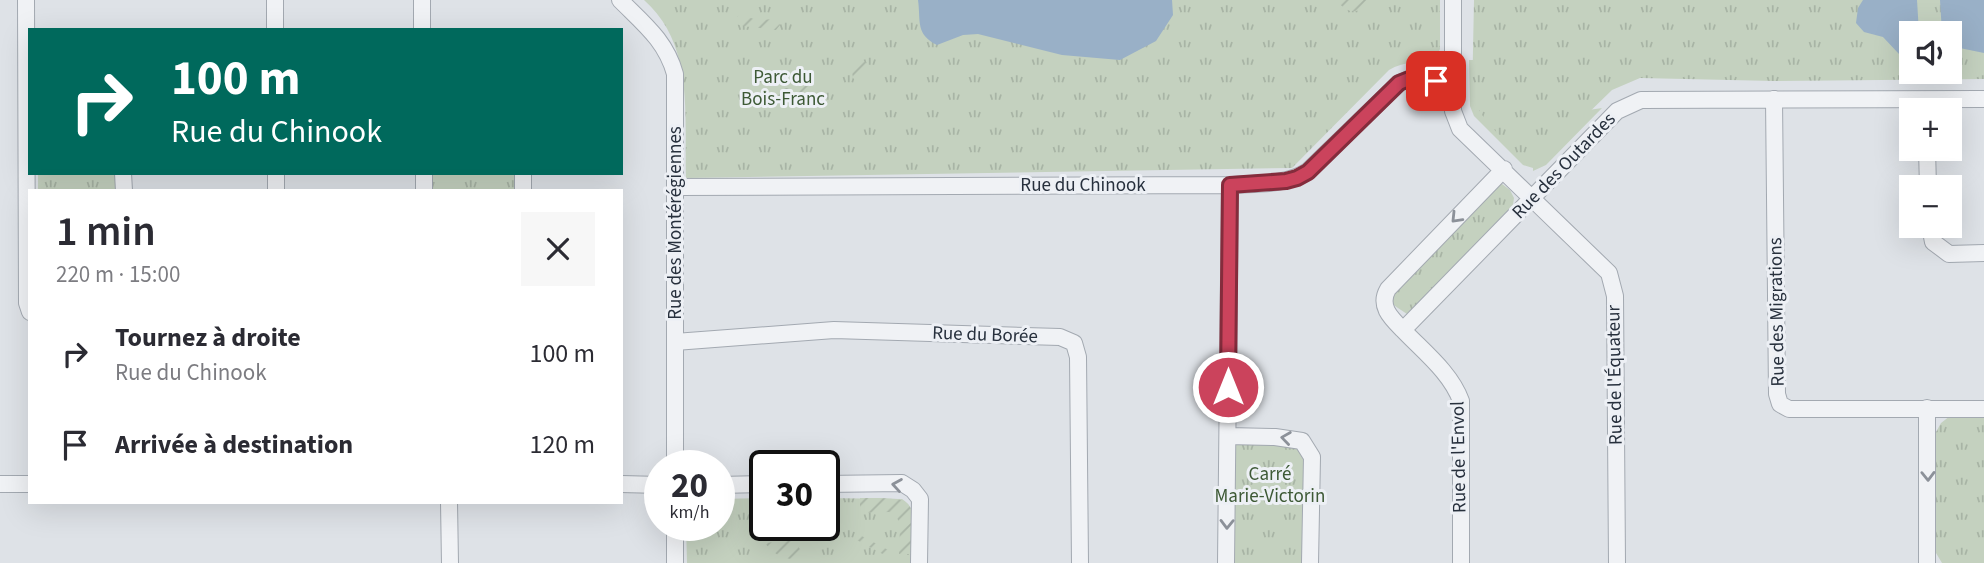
<!DOCTYPE html>
<html lang="fr">
<meta charset="utf-8">
<style>
body{margin:0;font-family:"Source Sans 3",sans-serif;background:#f7f7f7;color:#2b2b33;height:100vh;display:flex;flex-direction:column;font-size:26px;white-space:nowrap}
*{box-sizing:border-box;margin:0}
p{font-size:23px;color:#7c7c81}
.icon{flex:none;width:38px;height:38px;fill:none;stroke:currentColor;stroke-width:2;stroke-linecap:round;stroke-linejoin:round}
.map{position:relative;flex:1;overflow:hidden}
.sheet{position:absolute;left:28px;top:189px;width:595px;height:315px;display:flex;flex-direction:column;background:#fff;border-radius:0px;box-shadow:0 7px 28px #0002}
.sheet>*{flex:none}
.hud{position:absolute;left:28px;top:28px;width:595px;height:147px;border-radius:0px;box-shadow:0 7px 28px #0002;background:#00695c;color:#fff;overflow:hidden}
.tools{position:absolute;left:1899px;top:21px;display:grid;gap:14px}
.tools a{display:grid;place-items:center;width:63px;height:63px;border-radius:0px;background:#fff;box-shadow:0 7px 28px #0002;font-size:35px}
.speed{position:absolute;left:644px;top:450px;display:flex;gap:14px;font-size:35px;font-weight:700;text-align:center}
.speed>*{display:grid;place-content:center;width:91px;height:91px;border-radius:50%;background:#fff;box-shadow:0 7px 28px #0002;line-height:1}
.speed small{font-size:18px;font-weight:400}
.speed .limit{border:4px solid #111;border-radius:10px;background:#fff;color:#111}
.pin{position:absolute;display:grid;place-items:center;width:60px;height:60px;color:#fff;margin:-30px;border-radius:14px;box-shadow:0 4px 10px #0006}
.me{position:absolute;width:77px;margin:-38px;rotate:0deg;stroke-linejoin:round;filter:drop-shadow(0 0 5px #0008)}
.turn{display:flex;align-items:center;gap:24px;height:147px;padding:0 28px;font-size:32px}
.turn .icon{width:91px;height:91px;stroke-width:2.5}
.turn b{display:block;font-size:49px;line-height:60px}
.round{display:grid;place-items:center;flex:none;width:74px;height:74px;border-radius:0px;background:#f7f7f7}
.summary{display:flex;align-items:center;justify-content:space-between;height:119px;padding:0 28px}
h1{font-size:42px;font-weight:600;line-height:52px}
ul{padding:0;list-style:none}
li{display:flex;align-items:center;gap:21px;height:91px;padding:0 28px}
li div{flex:1}
li b{display:block;font-size:26px}
li em{font-style:normal}
.map>svg:first-child{display:block}
.grass{fill:#c4d1bf}
.park{fill:url(#park-tufts);fill-rule:evenodd}
.garden{fill:url(#garden-furrows)}
.water{fill:#99b0c7}
.lines{fill:none;stroke-linecap:round;stroke-linejoin:round}
.minor-casing{stroke:#a3a9b1;stroke-width:18}
.minor{stroke:#f0f2f5;stroke-width:16}
.oneway{stroke:#8c9199}
.route-casing{stroke:#842c3c;stroke-width:18}
.route{stroke:#cb435c;stroke-width:12}
.labels{text-anchor:middle;dominant-baseline:central;stroke-width:6;stroke-linejoin:round;paint-order:stroke}
.park-label{font-size:19px;fill:#3d5935;stroke:#edf0f5}
.street-label{font-size:19px;fill:#27303d;stroke:#edf0f5}
</style>
<div class="map">
<svg width="1984" height="563" viewBox="0 0 1984 563">
<defs>
<pattern id="park-tufts" width="24" height="20" patternUnits="userSpaceOnUse" patternTransform="scale(1.75)"><rect width="24" height="20" fill="#c4d1bf"/><path d="M3 7l-1-3M5 7V3M7 7l1-3M15 17l-1-3M17 17v-4M19 17l1-3" fill="none" stroke="#a8b4a5"/></pattern>
<pattern id="garden-furrows" width="10" height="10" patternUnits="userSpaceOnUse" patternTransform="scale(1.75)"><rect width="10" height="10" fill="#c4d1bf"/><path d="M-1 1l2-2M0 10L10 0M9 11l2-2" fill="none" stroke="#a8b4a5"/></pattern>
</defs>
<rect width="100%" height="100%" fill="#dee2e7"/>
<path class="grass" d="M1469 60H1485L1582 111 1602 108 1546 165 1533 171V168L1523 165 1474 116 1470 106Z"/>
<path class="park" d="M644 0H1440V49L1436 57C1420 63 1404 61 1389 70L1292 168 686 178C684 116 695 45 644 0Z
M1474 0H1984V79L1774 81 1640 78 1612 90 1537 163 1521 158 1486 121 1472 99ZM1911 33H1950V72H1911Z
M38 173H116V191H38Z
M424 173H523V191H424Z
M1502 184 1510 190 1514 198 1513 205 1412 312 1407 314 1392 304 1391 300 1394 293 1496 185Z
M1950 416H1984V563H1942L1936 553V432L1941 423Z
M1228 436 1302 441 1312 457 1310 563H1226Z
M765 498V525H824V498L902 499C921 510 914 544 914 563H687L686 525H719V499Z"/>
<path class="garden" d="M1337 0H1370C1362 15 1346 15 1337 0Z
M740 15 758 20 777 19 780 25 776 30 742 26 737 24V17Z
M862 60 868 64 869 71 862 79 856 81 853 78 852 72Z
M802 84 810 86V93C799 96 790 95 779 100L774 96 777 88H795Z
M860 498C918 498 914 497 913 554H899L900 525 896 515 889 512 860 513Z
M782 533 800 539 799 548 807 556C791 563 775 557 765 543L776 542Z
M856 533 892 552 890 558 853 538Z"/>
<path class="water" d="M918 0H1172L1173 15 1156 41 1120 60 1062 55 978 34 963 35 937 45C915 34 921 21 918 0Z
M1863 0H1917L1919 33H1911V51L1899 54 1883 37 1864 32 1856 23 1858 8Z
M1940 0H1984V53L1950 46V33H1942Z"/>
<g class="lines">
<g class="minor-casing">
<path id="minor" d="M26 0 27 303 30 312
M275 0V30
M422 0V30
M620 0C644 24 666 41 675 74V466
M1453 0V111L1460 129 1609 273 1615 296 1617 563
M1774 99 1777 394 1780 404 1789 409H1984
M1927 149 1928 187
M1504 169 1388 289C1378 306 1391 318 1403 330L1617 111 1641 100 1984 99
M123 173 124 191
M276 173V191
M424 173V191
M523 173V191
M675 187 1230 185C1256 183 1285 186 1308 171L1399 83 1409 79 1452 82
M1930 226 1933 242 1949 254 1984 253
M1403 330C1424 352 1451 373 1461 401V563
M675 342 834 330 1060 337 1074 343 1078 357 1080 563
M1927 408V563
M1228 436 1275 437 1302 441 1312 457 1310 563
M0 484H30
M621 484 660 485
M824 484 902 483 913 490 920 499 919 563
M719 485 765 484
M449 502 450 563
M675 525V563
M1226 563 1230 185"/>
</g>
<use href="#minor" class="minor"/>
</g>
<defs><path id="oneway-chevron" d="M-2-3.5L2.5 0L-2 3.5" fill="none" stroke-width="1.6" stroke-linecap="round" stroke-linejoin="round" transform="scale(1.75)"/></defs>
<g class="oneway">
<use href="#oneway-chevron" transform="translate(1456 218) rotate(134)"/>
<use href="#oneway-chevron" transform="translate(1286 438) rotate(-172)"/>
<use href="#oneway-chevron" transform="translate(1928 476) rotate(89)"/>
<use href="#oneway-chevron" transform="translate(897 485) rotate(-171)"/>
<use href="#oneway-chevron" transform="translate(1227 524) rotate(91)"/>
</g>
<g class="lines">
<g class="route-casing">
<path id="route" d="M1228 387 1230 185 1286 181 1297 178 1308 172 1399 83 1409 79 1436 81"/>
</g>
<use href="#route" class="route"/>
</g>
<g class="labels">
<g class="park-label">
<text x="783" y="77">Parc du<tspan x="783" dy="22">Bois-Franc</tspan></text>
<text x="1270" y="474">Carré<tspan x="1270" dy="22">Marie-Victorin</tspan></text>
</g>
<g class="street-label">
<text transform="translate(1564 166) rotate(-46)">Rue des Outardes</text>
<text x="1083" y="185">Rue du Chinook</text>
<text transform="translate(675 223) rotate(-90)">Rue des Montérégiennes</text>
<text transform="translate(1777 312) rotate(-91)">Rue des Migrations</text>
<text transform="translate(985 335) rotate(2)">Rue du Borée</text>
<text transform="translate(1615 375) rotate(-91)">Rue de l'Équateur</text>
<text transform="translate(1459 457) rotate(-91)">Rue de l'Envol</text>
</g>
</g>
</svg>
<div class="tools">
<a><svg class="icon" aria-label="sound" viewBox="0 0 24 24"><path d="M4 9h4l5-4v14l-5-4H4zM17 9q2 3 0 6"/></svg></a>
<a>+</a>
<a>−</a>
</div>
<div class="speed"><div>20<small>km/h</small></div><div class="limit">30</div></div>
<div class="pin" style="left:1436px;top:81px;background:#d93025"><svg class="icon" aria-label="arrive" viewBox="0 0 24 24"><path d="M6 21V4h12l-3 4 3 4H6"/></svg></div>
<svg class="me" style="left:1228px;top:387px" viewBox="-20 -20 40 40"><circle r="17" fill="#cb435c" stroke="#fff" stroke-width="3"/><path d="M0-11L8 9 0 5-8 9z" fill="#fff"/></svg>
<div class="hud">
<div class="turn"><svg class="icon" aria-label="right" viewBox="0 0 24 24"><path d="M7 20v-9h11M14 6l5 5-5 5"/></svg><div><b>100 m</b>Rue du Chinook</div></div>
</div>
<section class="sheet">
<div class="summary"><div><h1>1 min</h1><p>220 m · 15:00</p></div><a class="round"><svg class="icon" aria-label="close" viewBox="0 0 24 24"><path d="M6 6l12 12M18 6L6 18"/></svg></a></div>
<ul>
<li><svg class="icon" aria-label="right" viewBox="0 0 24 24"><path d="M7 20v-9h11M14 6l5 5-5 5"/></svg><div><b>Tournez à droite</b><p>Rue du Chinook</p></div><em>100 m</em></li>
<li><svg class="icon" aria-label="arrive" viewBox="0 0 24 24"><path d="M6 21V4h12l-3 4 3 4H6"/></svg><div><b>Arrivée à destination</b></div><em>120 m</em></li>
</ul>
</section>
</div>
